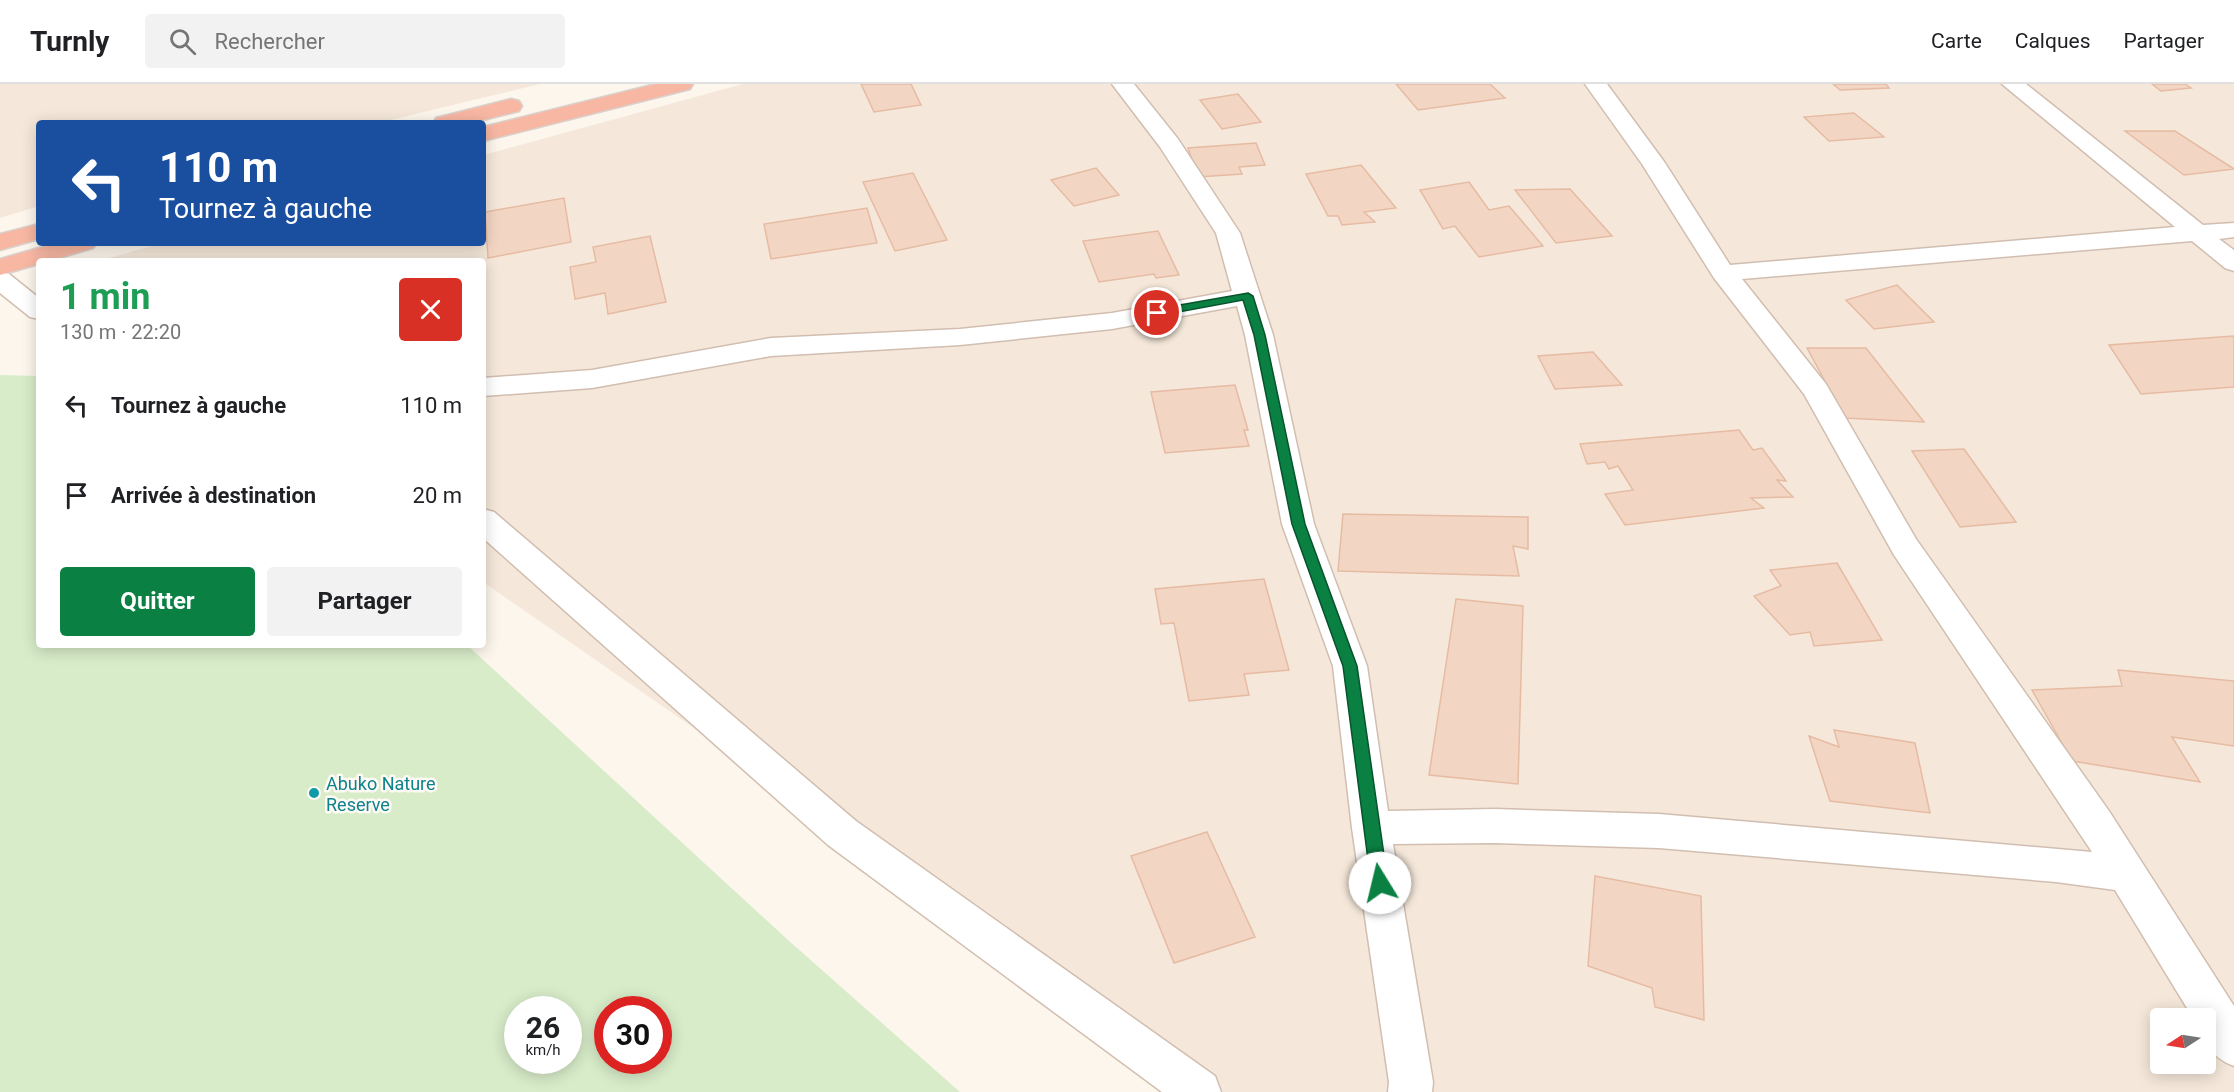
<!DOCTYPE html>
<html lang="fr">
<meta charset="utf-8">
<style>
body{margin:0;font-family:Roboto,sans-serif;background:#f2f2f2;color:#202124;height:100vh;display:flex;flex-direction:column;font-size:22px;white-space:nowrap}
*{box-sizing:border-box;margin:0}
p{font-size:20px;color:#757577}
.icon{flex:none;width:33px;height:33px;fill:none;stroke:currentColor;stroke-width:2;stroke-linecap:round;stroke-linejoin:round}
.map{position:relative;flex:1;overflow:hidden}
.details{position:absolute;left:36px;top:174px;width:450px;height:390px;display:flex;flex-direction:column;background:#fff;border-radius:6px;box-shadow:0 3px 15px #0003}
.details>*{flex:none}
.hud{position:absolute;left:36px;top:36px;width:450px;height:126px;border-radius:6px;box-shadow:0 3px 15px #0003;background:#1a4fa0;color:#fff;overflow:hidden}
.needle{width:39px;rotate:258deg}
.controls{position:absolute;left:2150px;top:924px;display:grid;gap:12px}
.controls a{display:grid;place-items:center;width:66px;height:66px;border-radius:6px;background:#fff;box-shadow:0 3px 15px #0003;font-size:30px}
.speed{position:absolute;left:504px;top:912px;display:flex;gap:12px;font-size:30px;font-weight:700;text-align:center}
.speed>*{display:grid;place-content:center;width:78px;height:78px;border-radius:50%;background:#fff;box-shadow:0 3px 15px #0003;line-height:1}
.speed small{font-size:15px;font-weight:400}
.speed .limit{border:9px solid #d22;background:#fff;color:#111}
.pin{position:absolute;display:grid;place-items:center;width:51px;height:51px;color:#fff;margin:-26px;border:3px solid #fff;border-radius:50%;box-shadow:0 2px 6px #0007}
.me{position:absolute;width:66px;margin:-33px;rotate:351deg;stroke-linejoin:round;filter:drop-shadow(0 0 4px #0008)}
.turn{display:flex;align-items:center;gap:21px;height:126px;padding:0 24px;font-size:27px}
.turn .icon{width:78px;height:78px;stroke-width:2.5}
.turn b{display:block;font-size:42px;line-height:51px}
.round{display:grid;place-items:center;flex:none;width:63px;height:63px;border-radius:6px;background:#f2f2f2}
.overview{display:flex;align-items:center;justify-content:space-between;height:102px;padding:0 24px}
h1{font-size:36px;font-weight:700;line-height:45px;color:#1e9e55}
.cta{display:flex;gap:12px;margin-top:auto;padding:12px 24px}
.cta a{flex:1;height:69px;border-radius:6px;background:#0b8043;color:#fff;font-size:24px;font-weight:700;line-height:69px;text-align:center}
.cta a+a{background:#f2f2f2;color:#202124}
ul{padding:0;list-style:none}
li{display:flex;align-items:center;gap:18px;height:90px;padding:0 24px}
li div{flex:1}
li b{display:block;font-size:22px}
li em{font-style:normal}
header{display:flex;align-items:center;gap:36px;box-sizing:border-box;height:84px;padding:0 30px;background:#fff;border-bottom:2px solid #e0e0e0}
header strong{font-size:28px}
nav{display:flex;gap:33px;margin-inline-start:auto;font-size:21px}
.search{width:420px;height:54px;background:#f2f2f2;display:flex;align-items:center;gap:15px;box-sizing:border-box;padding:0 21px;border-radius:6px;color:#757577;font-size:22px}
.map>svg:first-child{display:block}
.residential{fill:#f5e8da;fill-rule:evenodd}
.green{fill:#d8ecc9;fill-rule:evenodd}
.building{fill:#f3d5c3;stroke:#e6bba3;stroke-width:1.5}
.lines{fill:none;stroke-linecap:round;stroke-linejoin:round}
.minor-casing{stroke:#d1beb0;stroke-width:3}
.highway-casing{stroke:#dad1cd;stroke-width:3}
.minor{fill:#fff;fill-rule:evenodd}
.highway{fill:#f7b7a3;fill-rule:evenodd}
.route{fill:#0b8043;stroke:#07532c;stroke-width:1.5}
.culture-dot{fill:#0f9aa8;stroke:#fffaf3;stroke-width:2}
.labels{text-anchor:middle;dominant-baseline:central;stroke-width:5;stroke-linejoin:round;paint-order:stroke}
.culture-label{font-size:18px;fill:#0d838f;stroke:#fffaf3;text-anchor:start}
</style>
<header>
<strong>Turnly</strong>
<div class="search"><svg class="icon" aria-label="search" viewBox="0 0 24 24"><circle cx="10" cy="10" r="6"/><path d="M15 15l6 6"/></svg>Rechercher</div>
<nav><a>Carte</a><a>Calques</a><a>Partager</a></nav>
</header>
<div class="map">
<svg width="2234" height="1008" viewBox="0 0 2234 1008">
<rect width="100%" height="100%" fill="#fdf6ec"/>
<path class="residential" d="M0 0H540L378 39H39V122L0 134Z
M743 0H2234V1008H1220L483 498V177H98L163 159H483V71ZM2160 934H2205V980H2160Z"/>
<path class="green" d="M0 291 39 292V561H467L788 856 960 1008H0ZM518 926H568V976H518ZM608 926H658V976H608Z"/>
<path class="building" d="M861 0H911L921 21 874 28Z
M1396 0H1490L1505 14 1418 26Z
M1833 0H1886L1889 4 1840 6Z
M2152 0H2185L2191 4 2161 7Z
M1238 10 1261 38 1222 45 1200 16Z
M1854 29 1884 53 1829 57 1804 33Z
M2125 47H2175L2234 85 2184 91Z
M1256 59 1265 81 1239 83 1242 90 1198 93 1188 64Z
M1361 81 1396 124 1364 128 1375 138 1342 141 1338 132H1328L1306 90Z
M1096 84 1119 111 1074 122 1051 96Z
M913 89 947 156 895 167 863 98Z
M1469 98 1489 126 1509 122 1543 162 1479 173 1455 142 1443 145 1420 106Z
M1570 105 1612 152 1556 159 1515 106Z
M564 114 571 158 488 174 485 128Z
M867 124 877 159 771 175 764 140Z
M1158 147 1179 191 1156 194 1154 190 1099 198 1083 157Z
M650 152 666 218 608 230 605 209 575 215 570 183 596 178 593 163Z
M1897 201 1934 238 1874 245 1846 216Z
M2234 252V303L2141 310 2109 261Z
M1807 264H1866L1924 338 1845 334Z
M1593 268 1622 301 1555 305 1538 272Z
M1235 301 1248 346H1244L1249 362 1165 369 1151 308Z
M1739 346 1753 366 1762 364 1786 397 1777 396 1793 413 1751 414 1764 424 1625 441 1605 410 1633 406 1618 382 1609 385 1605 378 1587 380 1580 360Z
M1964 365 2016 438 1960 443 1912 367Z
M1343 430 1528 433V465L1513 462 1519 492 1338 487Z
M1837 479 1882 556 1814 562 1810 548 1790 551 1754 512 1781 502 1770 486Z
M1264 495 1289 586 1244 590 1249 611 1189 617 1174 539 1161 540 1155 505Z
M1456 515 1523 522 1518 700 1429 691Z
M2118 586 2234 597V662L2172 653 2200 698 2072 677 2032 606 2122 602Z
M1834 646 1915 659 1930 729 1830 717 1809 652 1839 663Z
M1207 748 1255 853 1174 879 1131 772Z
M1595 792 1701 812 1704 936 1655 923 1652 904 1588 882Z"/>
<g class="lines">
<g class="minor-casing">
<path id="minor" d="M1112 0H1134L1178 55 1240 149 1273 251 1314 440 1367 582 1388 727 1495 725 1659 730 2092 768 1894 471 1804 310 1714 194 1642 80 1585 0H1607L1665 79 1730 181 2175 143 2002 0H2026L2203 141 2234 139V153L2219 155 2234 166V187L2225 184 2192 157 1742 195 1826 300 1916 455 2109 727 2234 922V982C2210 973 2205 959 2205 934H2193L2115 806 2056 798 1659 764 1495 759 1393 760 1433 998 1432 1008H1388L1389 998 1352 744 1333 582 1282 440 1245 251 1237 222 1112 245 960 261 771 272 592 304 483 312V294L592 286 771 254 960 245 1112 229 1232 207 1216 149 1160 63Z
M0 188 9 190 39 214V235L30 233 0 209Z
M483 425 494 428 856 737 1215 992 1221 1008H1162L828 761 483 454Z"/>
</g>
<g class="highway-casing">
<path id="highway" d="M656 0H693L690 5 483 57V43Z
M511 15 519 17 522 22 519 27 471 39H433L436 34Z
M39 140V155L0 166V150Z
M56 159H97L93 164 49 177H39V180L0 191V175Z"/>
</g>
<use href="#minor" class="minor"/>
<use href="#highway" class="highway"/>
</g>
<path class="route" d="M1248 209 1253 212 1265 251 1305 440 1357 582 1388 799 1385 804 1380 806 1374 804 1371 799 1343 582 1292 440 1254 251 1243 216 1157 232 1152 229 1157 225Z"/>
<circle class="culture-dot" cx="314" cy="709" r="6"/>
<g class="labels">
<g class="culture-label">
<text x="326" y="699">Abuko Nature<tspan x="326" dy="21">Reserve</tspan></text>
</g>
</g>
</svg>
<div class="controls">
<a><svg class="needle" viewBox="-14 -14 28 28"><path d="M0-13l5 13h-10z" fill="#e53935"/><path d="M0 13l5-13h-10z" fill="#757577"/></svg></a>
</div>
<div class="speed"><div>26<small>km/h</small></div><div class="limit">30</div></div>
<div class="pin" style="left:1157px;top:229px;background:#d93025"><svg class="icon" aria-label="arrive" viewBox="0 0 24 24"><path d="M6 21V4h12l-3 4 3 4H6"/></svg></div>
<svg class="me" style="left:1380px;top:799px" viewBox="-20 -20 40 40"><circle r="19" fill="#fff"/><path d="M0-13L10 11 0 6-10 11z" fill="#0b8043"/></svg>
<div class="hud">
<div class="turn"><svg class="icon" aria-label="left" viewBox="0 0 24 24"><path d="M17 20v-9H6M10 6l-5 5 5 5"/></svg><div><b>110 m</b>Tournez à gauche</div></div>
</div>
<section class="details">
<div class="overview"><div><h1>1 min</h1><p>130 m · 22:20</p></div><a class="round" style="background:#d93025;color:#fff"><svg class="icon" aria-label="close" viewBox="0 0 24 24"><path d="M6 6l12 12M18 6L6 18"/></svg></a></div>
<ul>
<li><svg class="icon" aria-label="left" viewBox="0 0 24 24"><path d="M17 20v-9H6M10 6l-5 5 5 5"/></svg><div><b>Tournez à gauche</b></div><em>110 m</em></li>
<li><svg class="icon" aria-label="arrive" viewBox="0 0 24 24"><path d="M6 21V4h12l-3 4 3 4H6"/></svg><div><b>Arrivée à destination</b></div><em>20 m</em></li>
</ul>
<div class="cta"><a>Quitter</a><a>Partager</a></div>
</section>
</div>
